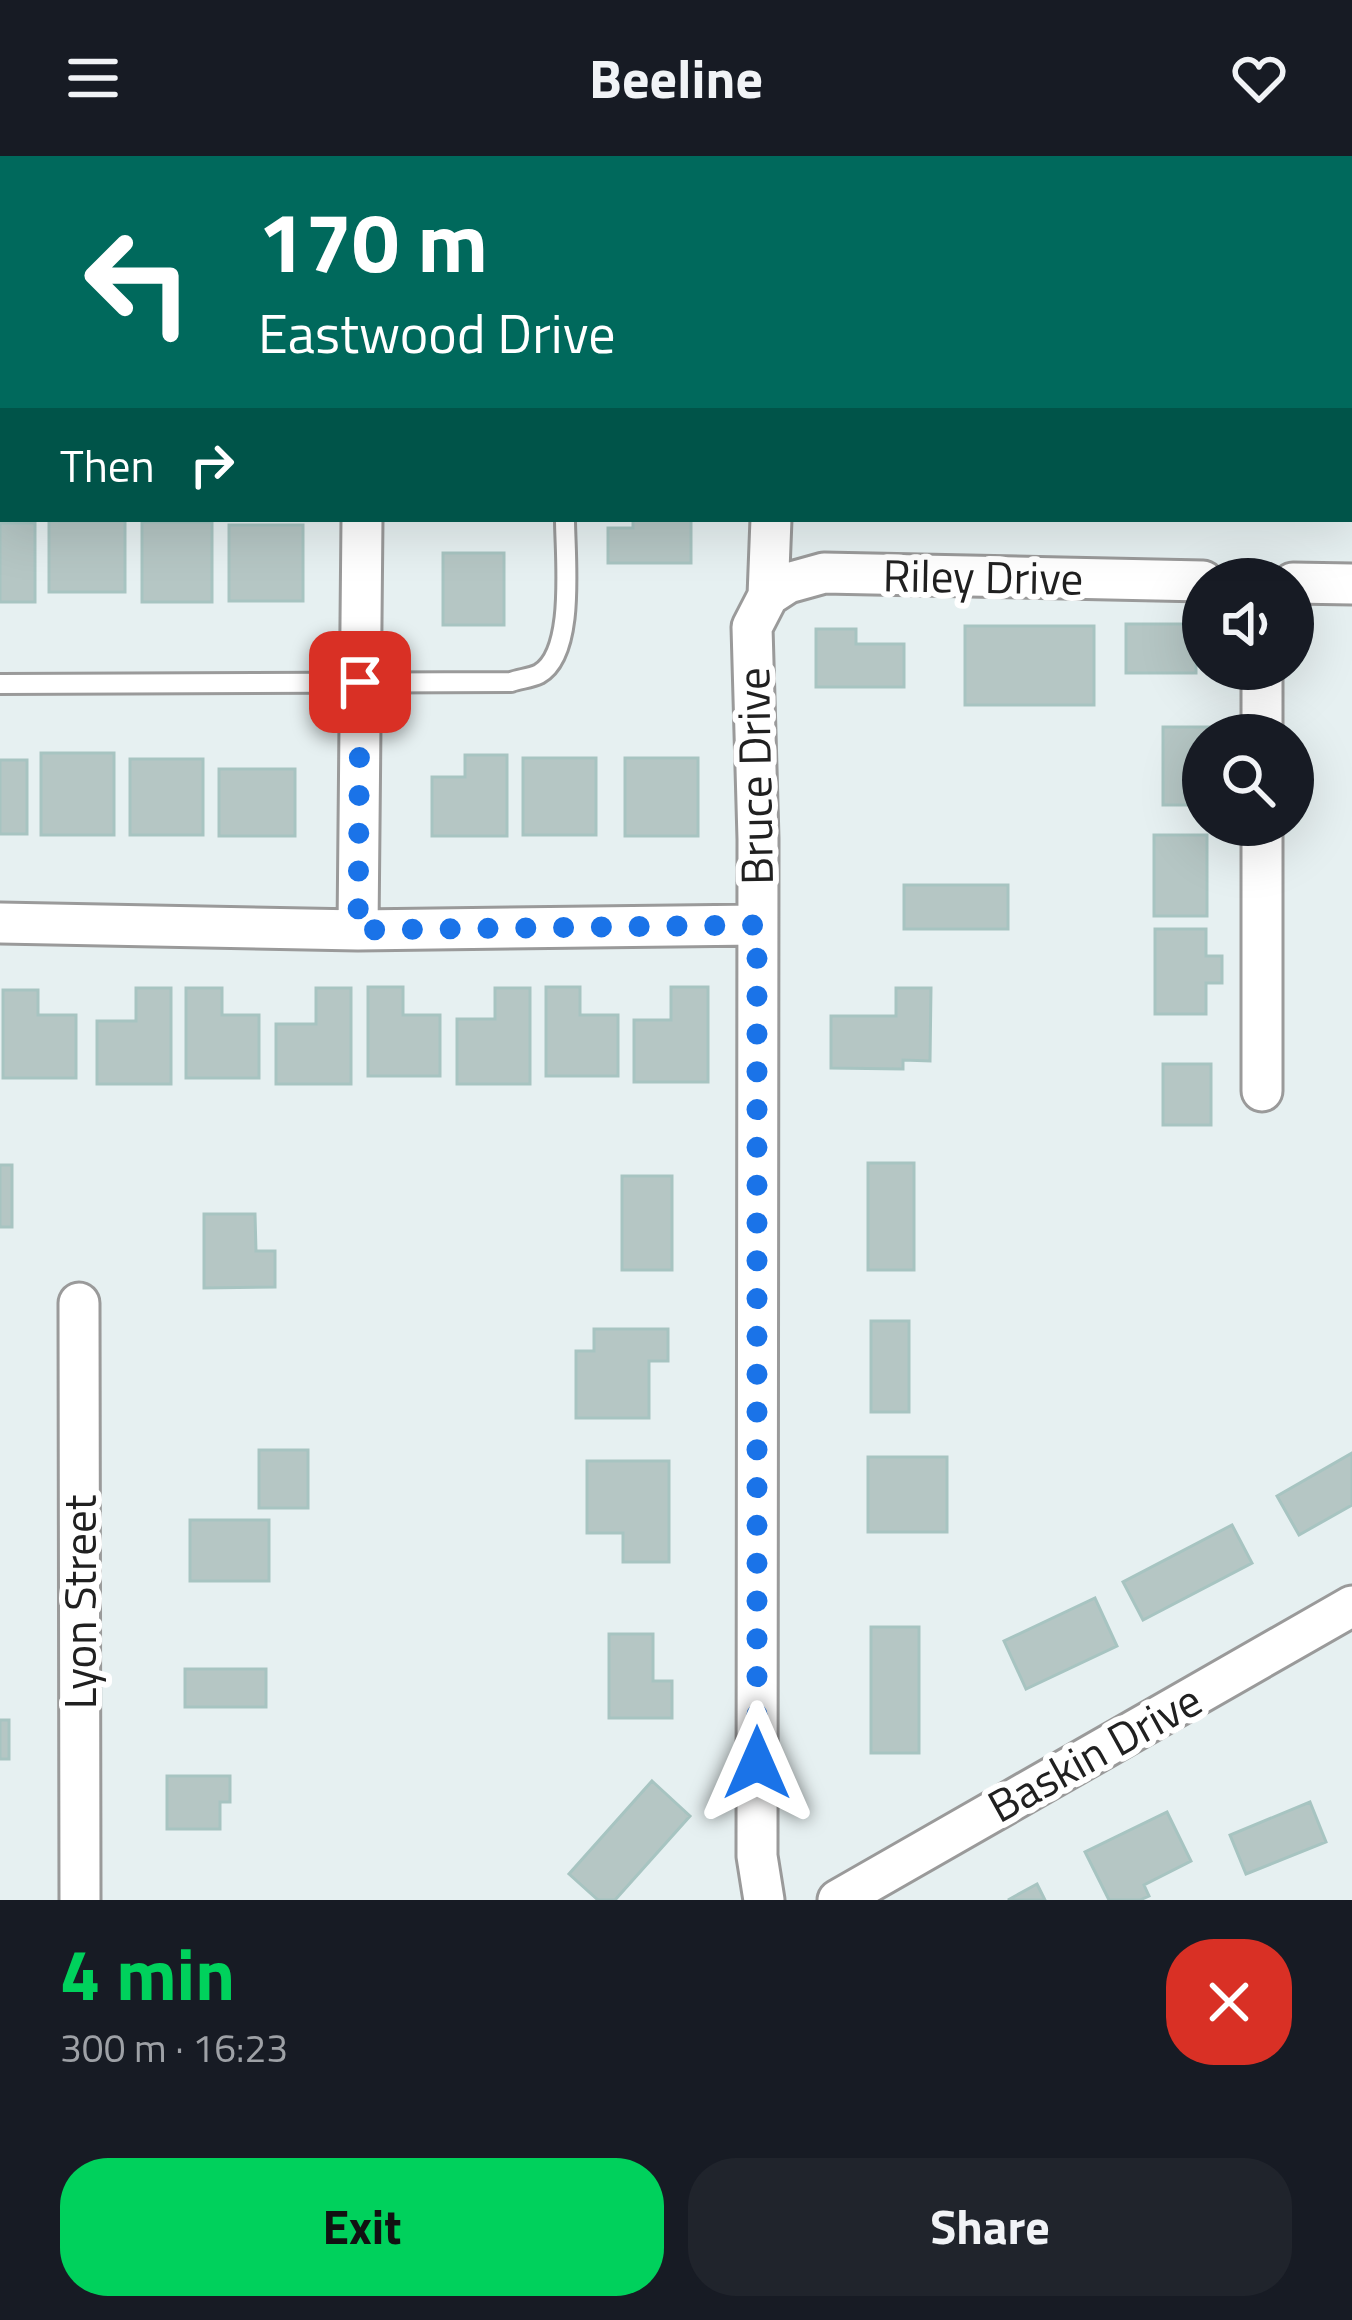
<!DOCTYPE html>
<meta charset="utf-8">
<style>
body{margin:0;font-family:"Titillium Web",sans-serif;background:#20242c;color:#f1f3f6;height:100vh;display:flex;flex-direction:column;font-size:45px;white-space:nowrap}
*{box-sizing:border-box;margin:0}
p{font-size:39px;color:#9ea1a6}
.icon{flex:none;width:66px;height:66px;fill:none;stroke:currentColor;stroke-width:2;stroke-linecap:round;stroke-linejoin:round}
.map{position:relative;height:1744px;overflow:hidden}
.side{display:flex;flex-direction:column;background:#171b24;flex:1}
.side>*{flex:none}
.hud{position:absolute;left:0px;top:0px;width:1353px;height:366px;box-shadow:0 12px 48px #0002;background:#00695c;color:#fff;overflow:hidden}
.fabs{position:absolute;left:1182px;top:402px;display:grid;gap:24px}
.fabs a{display:grid;place-items:center;width:132px;height:132px;border-radius:50%;background:#171b24;box-shadow:0 12px 48px #0002;font-size:60px}
.pin{position:absolute;display:grid;place-items:center;width:102px;height:102px;color:#fff;margin:-51px;border-radius:24px;box-shadow:0 6px 18px #0006}
.me{position:absolute;width:132px;margin:-66px;rotate:0deg;stroke-linejoin:round;filter:drop-shadow(0 0 9px #0008)}
.turn{display:flex;align-items:center;gap:42px;height:252px;padding:0 60px;font-size:54px}
.turn .icon{width:156px;height:156px;stroke-width:2.5}
.turn b{display:block;font-size:84px;line-height:102px}
.then{display:flex;align-items:center;height:114px;padding:0 60px;background:#0003;gap:24px;font-size:45px}
.round{display:grid;place-items:center;flex:none;width:126px;height:126px;border-radius:48px;background:#20242c}
.headline{display:flex;align-items:center;justify-content:space-between;height:204px;padding:0 60px}
h1{font-size:72px;font-weight:700;line-height:90px;color:#00d15c}
.primary-button{display:flex;gap:24px;margin-top:auto;padding:24px 60px}
.primary-button a{flex:1;height:138px;border-radius:48px;background:#00d15c;color:#111;font-size:48px;font-weight:700;line-height:138px;text-align:center}
.primary-button a+a{background:#20242c;color:#f1f3f6}
header{display:flex;justify-content:space-between;align-items:center;height:156px;padding:0 60px;background:#171b24;font-size:54px;font-weight:700}
.map>svg:first-child{display:block}
.building{fill:#b5c6c4;stroke:#a7c4c1;stroke-width:3}
.lines{fill:none;stroke-linecap:round;stroke-linejoin:round}
.lane-casing{stroke:#9a9a9a;stroke-width:24}
.street-casing{stroke:#9a9a9a;stroke-width:45}
.lane{stroke:#fff;stroke-width:18}
.street{stroke:#fff;stroke-width:39}
.route{stroke:#1a73e8;stroke-width:21;stroke-dasharray:0 37.8}
.labels{text-anchor:middle;dominant-baseline:central;stroke-width:12;stroke-linejoin:round;paint-order:stroke}
.street-label{font-size:45px;fill:#202020;stroke:#fff}
</style>
<header><svg class="icon" aria-label="menu" viewBox="0 0 24 24"><path d="M4 6h16M4 12h16M4 18h16"/></svg>Beeline<svg class="icon" aria-label="heart" viewBox="0 0 24 24"><path d="M12 20l-8-8c-3-5 5-10 8-4 3-6 11-1 8 4z"/></svg></header>
<div class="map">
<svg width="1352" height="1744" viewBox="0 0 1352 1744">
<rect width="100%" height="100%" fill="#e6f0f1"/>
<path class="building" d="M204 0H283V3H204Z
M676 0H754V3H676Z
M909 0H985V3H909Z
M0 133H3V211H0Z
M633 363H691V407H608V372H633Z
M49 365H125V436H49Z
M142 366H212V446H142Z
M0 367H35V446H0Z
M229 369H303V445H229Z
M443 397H504V469H443Z
M1126 468H1196V517H1126Z
M965 470H1094V549H965Z
M816 473H856V488H904V531H816Z
M1163 571H1211V579H1203V649H1163Z
M41 597H114V679H41Z
M465 599H507V680H432V621H465Z
M523 602H596V679H523Z
M625 602H698V680H625Z
M130 603H203V679H130Z
M0 604H27V678H0Z
M219 613H295V680H219Z
M1154 679H1207V760H1154Z
M904 729H1008V773H904Z
M1155 773H1206V800H1222V827H1206V858H1155Z
M368 831H403V859H440V920H368Z
M546 831H580V859H618V920H546Z
M671 831H708V926H634V864H671Z
M136 832H171V928H97V865H136Z
M186 832H222V859H259V922H186Z
M316 832H351V928H276V868H316Z
M495 832H530V928H457V863H495Z
M896 832H931L930 905 903 904V913L831 912V860H896Z
M3 834H38V859H76V922H3Z
M1163 908H1211V969H1163Z
M868 1007H914V1114H868Z
M0 1009H12V1071H0Z
M622 1020H672V1114H622Z
M204 1058H255L256 1095H275V1131L204 1132Z
M871 1165H909V1256H871Z
M594 1173H668V1205H649V1262H576V1195H594Z
M259 1294H308V1352H259Z
M1352 1297V1349L1299 1379 1277 1340Z
M868 1301H947V1376H868Z
M587 1305H669V1406H623V1377H587Z
M190 1364H269V1425H190Z
M1232 1369 1252 1407 1143 1464 1123 1426Z
M1095 1442 1117 1490 1026 1533 1004 1485Z
M871 1471H919V1597H871Z
M609 1478H653V1525H672V1562H609Z
M185 1513H266V1551H185Z
M0 1564H9V1603H0Z
M167 1620H230V1646H220V1673H167Z
M652 1625 690 1660 615 1744H598L569 1718Z
M1310 1646 1326 1686 1246 1718 1230 1679Z
M1167 1656 1191 1705 1144 1729 1149 1740 1140 1744H1109L1085 1696Z
M1037 1728 1045 1744H1008Z"/>
<g class="lines">
<g class="lane-casing">
<path id="lane" d="M594 0V3
M1079 0V3
M128 3V0
M0 71H3
M0 528 511 526C519 523 531 522 539 518 576 497 565 401 565 363"/>
</g>
<g class="street-casing">
<path id="street" d="M362 0V3
M832 0V3
M0 298H3
M1293 427 1352 428
M768 440 788 427 824 417 1203 425
M1262 513V579
M1262 669V935
M0 767 358 774 757 769
M358 774 362 363
M79 1147 80 1744
M764 1744 757 1700 758 683 752 471 768 440 771 363
M838 1744 1352 1450"/>
</g>
<use href="#lane" class="lane"/>
<use href="#street" class="street"/>
</g>
<g class="lines">
<path class="route" d="M360 526 358 774 757 769V1607"/>
</g>
<g class="labels">
<g class="street-label">
<text transform="translate(983 420) rotate(1)">Riley Drive</text>
<text transform="translate(754 620) rotate(-91)">Bruce Drive</text>
<text transform="translate(79 1446) rotate(-90)">Lyon Street</text>
<text transform="translate(1094 1596) rotate(-29)">Baskin Drive</text>
</g>
</g>
</svg>
<div class="fabs">
<a><svg class="icon" aria-label="sound" viewBox="0 0 24 24"><path d="M4 9h4l5-4v14l-5-4H4zM17 9q2 3 0 6"/></svg></a>
<a><svg class="icon" aria-label="search" viewBox="0 0 24 24"><circle cx="10" cy="10" r="6"/><path d="M15 15l6 6"/></svg></a>
</div>
<div class="pin" style="left:360px;top:526px;background:#d93025"><svg class="icon" aria-label="arrive" viewBox="0 0 24 24"><path d="M6 21V4h12l-3 4 3 4H6"/></svg></div>
<svg class="me" style="left:757px;top:1607px" viewBox="-20 -20 40 40"><path d="M0-17L14 15 0 8-14 15z" fill="#1a73e8" stroke="#fff" stroke-width="4"/></svg>
<div class="hud">
<div class="turn"><svg class="icon" aria-label="left" viewBox="0 0 24 24"><path d="M17 20v-9H6M10 6l-5 5 5 5"/></svg><div><b>170 m</b>Eastwood Drive</div></div>
<div class="then">Then<svg class="icon" aria-label="right" viewBox="0 0 24 24"><path d="M7 20v-9h11M14 6l5 5-5 5"/></svg></div>
</div>
</div>
<section class="side">
<div class="headline"><div><h1>4 min</h1><p>300 m · 16:23</p></div><a class="round" style="background:#d93025;color:#fff"><svg class="icon" aria-label="close" viewBox="0 0 24 24"><path d="M6 6l12 12M18 6L6 18"/></svg></a></div>
<div class="primary-button"><a>Exit</a><a>Share</a></div>
</section>
